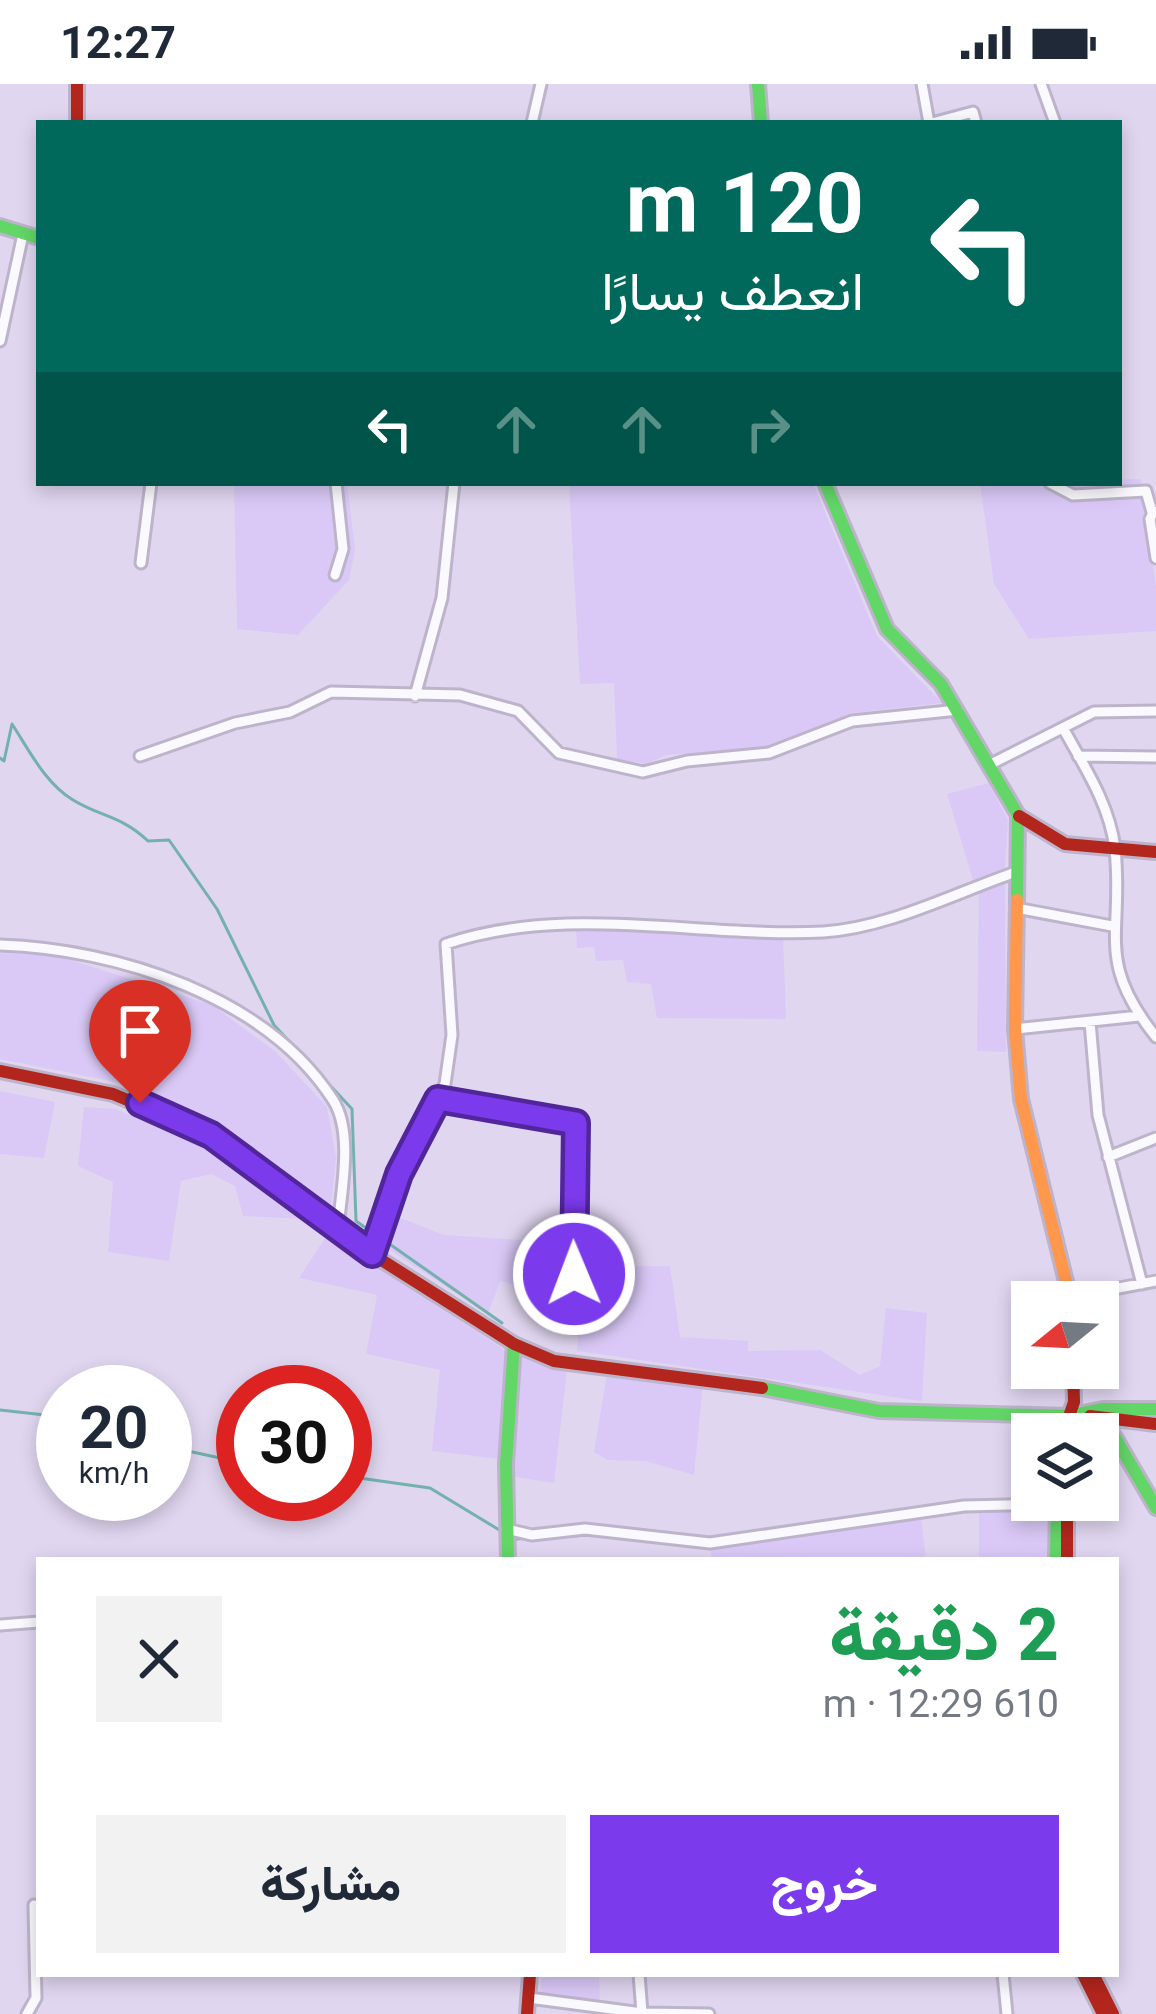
<!DOCTYPE html>
<html lang="ar">
<meta charset="utf-8">
<style>
body{margin:0;font-family:Roboto,Vazirmatn,sans-serif;background:#f2f2f3;color:#1f2937;direction:rtl;height:100vh;display:flex;flex-direction:column;font-size:45px;white-space:nowrap}
*{box-sizing:border-box;margin:0}
p{font-size:39px;color:#747a83}
.icon{flex:none;width:66px;height:66px;fill:none;stroke:currentColor;stroke-width:2;stroke-linecap:round;stroke-linejoin:round}
.map{position:relative;flex:1;overflow:hidden;direction:ltr}
.sheet{position:absolute;left:36px;top:1473px;width:1083px;height:420px;display:flex;flex-direction:column;background:#fff;border-radius:0px;box-shadow:0 6px 18px #0003;direction:rtl}
.sheet>*{flex:none}
.hud{position:absolute;left:36px;top:36px;width:1086px;height:366px;border-radius:0px;box-shadow:0 6px 18px #0003;direction:rtl;background:#00695c;color:#fff;overflow:hidden}
.needle{width:78px;rotate:252deg}
.controls{position:absolute;left:1011px;top:1197px;display:grid;gap:24px}
.controls a{display:grid;place-items:center;width:108px;height:108px;border-radius:0px;background:#fff;box-shadow:0 6px 18px #0003;font-size:60px}
.speed{position:absolute;left:36px;top:1281px;display:flex;gap:24px;font-size:60px;font-weight:700;text-align:center}
.speed>*{display:grid;place-content:center;width:156px;height:156px;border-radius:50%;background:#fff;box-shadow:0 6px 18px #0003;line-height:1}
.speed small{font-size:30px;font-weight:400}
.speed .limit{border:18px solid #d22;background:#fff;color:#111}
.pin{position:absolute;display:grid;place-items:center;width:102px;height:102px;color:#fff;margin:-123px -51px;border-radius:50% 50% 50% 0;rotate:-45deg;box-shadow:0 0 12px #0007}
.pin .icon{rotate:45deg}
.me{position:absolute;width:132px;margin:-66px;rotate:359deg;stroke-linejoin:round;filter:drop-shadow(0 0 9px #0008)}
.turn{display:flex;align-items:center;gap:42px;height:252px;padding:0 60px;font-size:54px}
.turn .icon{width:156px;height:156px;stroke-width:2.5}
.turn b{display:block;font-size:84px;line-height:102px}
.lanes{display:flex;align-items:center;height:114px;padding:0 60px;background:#0003;justify-content:center;gap:60px;direction:ltr}
.lanes .off{opacity:.35}
.round{display:grid;place-items:center;flex:none;width:126px;height:126px;border-radius:0px;background:#f2f2f3}
.overview{display:flex;align-items:center;justify-content:space-between;height:204px;padding:0 60px}
h1{font-size:72px;font-weight:800;line-height:90px;color:#1e9e55}
.button{display:flex;gap:24px;margin-top:auto;padding:24px 60px}
.button a{flex:1;height:138px;border-radius:0px;background:#7c3aed;color:#fff;font-size:48px;font-weight:800;line-height:138px;text-align:center}
.button a+a{background:#f2f2f3;color:#1f2937}
.status{display:flex;justify-content:space-between;align-items:center;height:84px;padding:0 60px;background:#fff;direction:ltr}
.status svg{height:33px;fill:currentColor}
.map>svg:first-child{display:block}
.built{fill:#dac9f7}
.lines{fill:none;stroke-linecap:round;stroke-linejoin:round}
.stream{stroke:#74b1ae;stroke-width:3}
.street-casing{stroke:#bdb4cb;stroke-width:15}
.fast-casing{stroke:#bdb4cb;stroke-width:18}
.slow-casing{stroke:#bdb4cb;stroke-width:18}
.jam-casing{stroke:#bdb4cb;stroke-width:18}
.street{stroke:#faf9fd;stroke-width:9}
.fast{stroke:#63d668;stroke-width:12}
.slow{stroke:#ff974d;stroke-width:12}
.jam{stroke:#b3261e;stroke-width:12}
.route-casing{stroke:#51269a;stroke-width:30}
.route{stroke:#7c3aed;stroke-width:21}
</style>
<div class="status"><b>12:27</b><svg viewBox="0 0 49 12"><path d="M0 12V9h3v3zM5 12V6h3v6zM10 12V3h3v9zM15 12V0h3v12zM26 1h20v11H26zM47 4h2v5h-2z"/></svg></div>
<div class="map">
<svg width="1156" height="1930" viewBox="0 0 1156 1930">
<rect width="100%" height="100%" fill="#e0d6f0"/>
<path class="built" d="M1141 395 1156 503V547L1029 555 994 500 980 399Z
M234 399H347L355 466 349 496 298 551 237 545Z
M569 399H813L877 552 942 619 852 629 768 663 666 671 646 680 617 675 614 599 580 600Z
M989 699 1008 736 1005 785 973 796 947 710Z
M1005 800 1006 968 977 967 979 807Z
M576 846 783 851 786 935 657 934 651 900 627 898 623 876 596 877 594 863 577 864Z
M0 869 58 872 212 921 275 967 327 1023 336 1074 331 1124 217 1041 171 1018 116 998 0 975Z
M0 1007 55 1018 44 1074 0 1070Z
M84 1023 116 1025 207 1065 304 1135 243 1132 235 1102 211 1090 181 1097 169 1177 108 1168 113 1098 78 1082Z
M393 1131 444 1151 521 1156 515 1201 500 1197 488 1230 382 1161Z
M327 1151 505 1266 500 1375 432 1367 440 1286 366 1270 377 1211 299 1194Z
M670 1182 680 1253 748 1257V1267L820 1266 860 1291 880 1282 886 1224 927 1229 922 1317 577 1267 584 1183Z
M521 1270 567 1286 554 1399 510 1392Z
M607 1289 703 1301 694 1391 646 1377 608 1376 594 1368Z
M1049 1425V1476H979V1428Z
M921 1435 926 1476H712L710 1464Z
M541 1890H599L600 1917 540 1914Z"/>
<g class="lines">
<path class="stream" d="M0 674 4 677 12 640C29 666 45 699 73 716 101 733 122 732 148 757L169 756 217 825 274 941 352 1025 356 1137 373 1149
M381 1154 502 1239
M0 1326 63 1333
M165 1362 243 1379
M345 1392 430 1404 501 1447
M514 1455 589 1451"/>
<g class="street-casing">
<path id="street" d="M922 0 929 39
M1041 0 1055 39
M532 39 541 0
M932 39 973 28 976 39
M0 257 23 150
M1050 399 1073 411 1146 407 1152 428
M1154 427 1150 435 1156 474
M141 479 151 399
M335 491 343 465 336 399
M415 612 442 514 454 399
M1063 644C1084 682 1110 721 1115 765 1124 851 1094 875 1156 953
M140 672 235 639 290 628 331 608 460 611 518 627 559 669 643 688 687 677 769 669 852 637 958 626
M1078 672 1156 673
M991 680 1094 628 1156 627
M1016 824 1112 842
M0 861C117 865 266 912 333 1016 354 1049 341 1108 338 1144
M1090 938 1098 1031 1142 1200
M1015 945 1139 932
M438 1015 576 1039 574 1190
M1108 1073 1156 1054
M372 1170 399 1091 445 1000 452 951 446 860C567 819 698 854 823 848 888 844 955 809 1016 788
M1071 1213 1156 1197
M506 1445 532 1451 585 1445 710 1459 964 1422 1057 1420
M0 1541 39 1538
M639 1890 642 1929
M1003 1890 1007 1930
M529 1914 642 1929 709 1930
M27 1930 36 1914 34 1821"/>
</g>
<g class="fast-casing">
<path id="fast" d="M758 0 761 39
M0 142 39 154
M825 399 887 545 941 600 1018 731 1017 816
M762 1304 879 1327 1068 1332 1103 1325H1156
M1106 1338 1156 1424
M508 1476 506 1380 514 1260
M1056 1476 1057 1416"/>
</g>
<g class="slow-casing">
<path id="slow" d="M1017 816 1015 945 1021 1015 1071 1218"/>
</g>
<g class="jam-casing">
<path id="jam" d="M77 0V39
M1019 732 1065 760 1156 768
M0 987 113 1010 211 1051 372 1170 514 1260 554 1277 762 1304
M1090 1332 1156 1340
M1063 1350 1074 1318 1073 1284
M1067 1416V1476
M1083 1890 1103 1930
M1093 1890 1113 1930
M527 1930 530 1890"/>
</g>
<use href="#street" class="street"/>
<use href="#fast" class="fast"/>
<use href="#slow" class="slow"/>
<use href="#jam" class="jam"/>
</g>
<g class="lines">
<g class="route-casing">
<path id="route" d="M140 1019 211 1051 372 1170 399 1090 438 1015 576 1039 574 1190"/>
</g>
<use href="#route" class="route"/>
</g>
</svg>
<div class="controls">
<a><svg class="needle" viewBox="-14 -14 28 28"><path d="M0-13l5 13h-10z" fill="#e53935"/><path d="M0 13l5-13h-10z" fill="#747a83"/></svg></a>
<a><svg class="icon" aria-label="layers" viewBox="0 0 24 24"><path d="M12 4l9 5-9 5-9-5zM3 14l9 5 9-5"/></svg></a>
</div>
<div class="speed"><div>20<small>km/h</small></div><div class="limit">30</div></div>
<div class="pin" style="left:140px;top:1019px;background:#d93025"><svg class="icon" aria-label="arrive" viewBox="0 0 24 24"><path d="M6 21V4h12l-3 4 3 4H6"/></svg></div>
<svg class="me" style="left:574px;top:1190px" viewBox="-20 -20 40 40"><circle r="17" fill="#7c3aed" stroke="#fff" stroke-width="3"/><path d="M0-11L8 9 0 5-8 9z" fill="#fff"/></svg>
<div class="hud">
<div class="turn"><svg class="icon" aria-label="left" viewBox="0 0 24 24"><path d="M17 20v-9H6M10 6l-5 5 5 5"/></svg><div><b>120 m</b>انعطف يسارًا</div></div>
<div class="lanes"><svg class="icon" aria-label="left" viewBox="0 0 24 24"><path d="M17 20v-9H6M10 6l-5 5 5 5"/></svg><svg class="icon off" aria-label="ahead" viewBox="0 0 24 24"><path d="M12 20V5M6 11l6-6 6 6"/></svg><svg class="icon off" aria-label="ahead" viewBox="0 0 24 24"><path d="M12 20V5M6 11l6-6 6 6"/></svg><svg class="icon off" aria-label="right" viewBox="0 0 24 24"><path d="M7 20v-9h11M14 6l5 5-5 5"/></svg></div>
</div>
<section class="sheet">
<div class="overview"><div><h1>2 دقيقة</h1><p>610 m · 12:29</p></div><a class="round"><svg class="icon" aria-label="close" viewBox="0 0 24 24"><path d="M6 6l12 12M18 6L6 18"/></svg></a></div>
<div class="button"><a>خروج</a><a>مشاركة</a></div>
</section>
</div>
